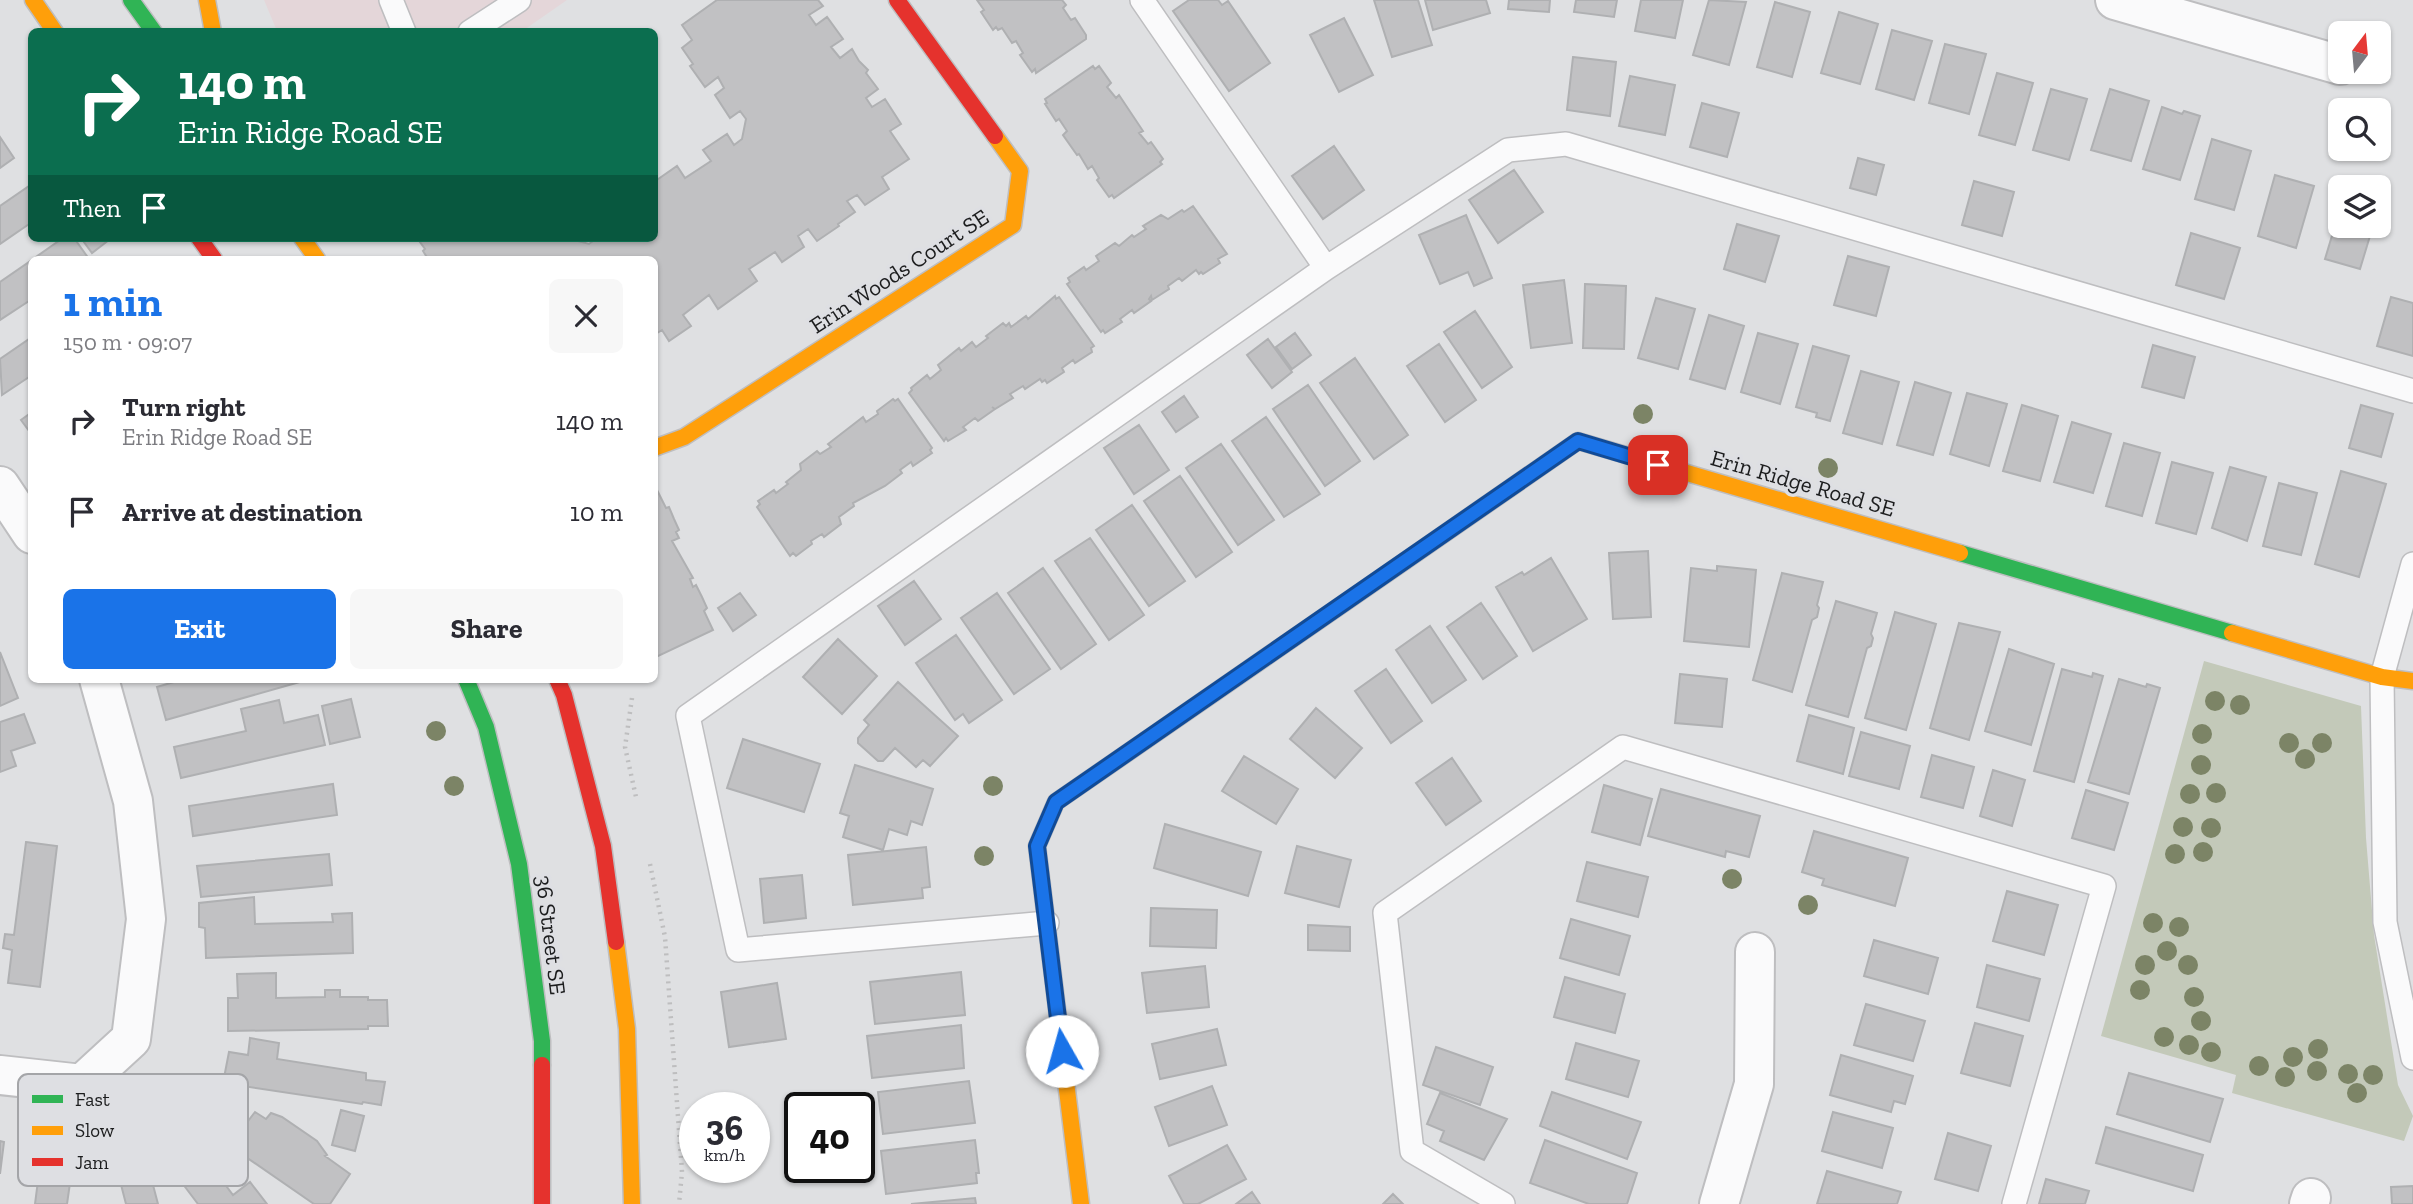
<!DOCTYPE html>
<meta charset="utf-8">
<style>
body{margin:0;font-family:"Zilla Slab",serif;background:#f7f7f7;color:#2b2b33;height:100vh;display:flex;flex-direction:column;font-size:26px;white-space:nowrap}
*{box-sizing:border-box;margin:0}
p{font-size:23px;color:#7c7c81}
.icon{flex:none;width:38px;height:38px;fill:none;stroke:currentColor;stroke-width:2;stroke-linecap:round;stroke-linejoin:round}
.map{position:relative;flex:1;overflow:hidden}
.sheet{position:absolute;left:28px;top:256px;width:630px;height:427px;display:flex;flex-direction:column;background:#fff;border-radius:10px;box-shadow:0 2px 5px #0004}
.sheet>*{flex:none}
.banner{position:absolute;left:28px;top:28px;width:630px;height:214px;border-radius:10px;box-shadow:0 2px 5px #0004;background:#0b6e4f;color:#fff;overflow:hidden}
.needle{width:46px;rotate:16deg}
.buttons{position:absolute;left:2328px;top:21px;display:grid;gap:14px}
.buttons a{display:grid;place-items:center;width:63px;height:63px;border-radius:10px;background:#fff;box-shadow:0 2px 5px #0004;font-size:35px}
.speed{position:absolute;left:679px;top:1092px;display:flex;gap:14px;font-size:35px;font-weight:700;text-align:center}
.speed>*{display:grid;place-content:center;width:91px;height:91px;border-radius:50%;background:#fff;box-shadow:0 2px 5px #0004;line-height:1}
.speed small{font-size:18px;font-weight:400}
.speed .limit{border:4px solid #111;border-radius:10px;background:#fff;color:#111}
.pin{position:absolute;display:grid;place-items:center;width:60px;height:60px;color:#fff;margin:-30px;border-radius:14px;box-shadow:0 4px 10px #0006}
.me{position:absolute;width:77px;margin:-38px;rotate:353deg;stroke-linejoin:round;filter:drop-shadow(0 0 5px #0008)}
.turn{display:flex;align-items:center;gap:24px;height:147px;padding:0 35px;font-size:32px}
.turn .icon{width:91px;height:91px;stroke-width:2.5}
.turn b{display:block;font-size:49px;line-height:60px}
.then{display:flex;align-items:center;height:66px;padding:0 35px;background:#0003;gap:14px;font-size:26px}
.round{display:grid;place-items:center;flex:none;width:74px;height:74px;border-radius:10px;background:#f7f7f7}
.head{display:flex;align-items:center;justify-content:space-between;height:119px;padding:0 35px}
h1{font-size:42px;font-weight:700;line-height:52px;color:#1a73e8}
.primary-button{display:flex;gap:14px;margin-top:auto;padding:14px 35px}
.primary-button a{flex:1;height:80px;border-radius:10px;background:#1a73e8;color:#fff;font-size:28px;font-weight:700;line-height:80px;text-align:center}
.primary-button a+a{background:#f7f7f7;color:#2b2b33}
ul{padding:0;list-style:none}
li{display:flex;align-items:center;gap:21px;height:91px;padding:0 35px}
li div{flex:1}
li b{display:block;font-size:26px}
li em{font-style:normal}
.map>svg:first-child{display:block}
.commercial{fill:#e4d6d9}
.green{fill:#c3c9b9}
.building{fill:#c1c1c3;stroke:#afb0b2;stroke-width:2}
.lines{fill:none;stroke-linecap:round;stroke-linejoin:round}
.lane-casing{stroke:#bebec0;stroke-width:26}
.street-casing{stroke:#bebec0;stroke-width:42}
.fast-casing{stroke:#bebec0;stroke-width:19}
.slow-casing{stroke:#bebec0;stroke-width:19}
.jam-casing{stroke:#bebec0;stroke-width:19}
.path{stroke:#bebebf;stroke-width:4.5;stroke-dasharray:2 5;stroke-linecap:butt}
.lane{stroke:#fafafb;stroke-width:23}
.street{stroke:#fafafb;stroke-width:38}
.fast{stroke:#30b455;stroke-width:16}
.slow{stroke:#ff9f0a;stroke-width:16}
.jam{stroke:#e5322d;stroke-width:16}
.tree{fill:#7c8466}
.route-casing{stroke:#114b97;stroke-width:18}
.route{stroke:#1a73e8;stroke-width:12}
.labels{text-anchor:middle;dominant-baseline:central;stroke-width:7;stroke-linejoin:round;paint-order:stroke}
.street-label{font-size:23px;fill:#1c1d1e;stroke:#dedfe3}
.key{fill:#dedfe3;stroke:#a4a5a8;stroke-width:2}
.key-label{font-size:19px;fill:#1c1d1e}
</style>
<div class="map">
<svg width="2413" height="1204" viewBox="0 0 2413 1204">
<rect width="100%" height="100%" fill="#dfe0e2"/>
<path class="commercial" d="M264 0H567L521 32 277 31Z"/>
<path class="green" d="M2204 661 2361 706 2366 838 2374 935 2398 1085 2413 1116 2404 1141 2232 1093 2236 1075 2101 1036Z"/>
<path class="building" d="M717 0H818L823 6 809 15 816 25 827 17 843 39 831 47 840 58 852 49 859 61 868 70 866 73 878 89 866 98 872 107 885 99 901 124 890 131 909 159 882 177 889 189 865 205 857 195 847 201 855 212 838 224 839 226 817 241 808 229 798 236 804 247 782 262 775 252 749 269 757 281 718 309 709 295 683 315 691 326 669 341 662 330 654 335V259H428L423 251 425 249 417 238H567L589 244 597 238H654V182L677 166 685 178 711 161 703 150 727 134 734 145 742 139 746 119 740 111 730 118 715 95 724 88 718 77 705 87 690 66 693 64 682 48 692 40 682 25Z
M977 0H1062L1066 5 1063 8 1071 20 1075 18 1086 35V39L1036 73 1035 69 1032 72 1020 55 1023 53 1016 41 1012 43 1002 28 998 30 996 27 993 30 981 12 984 10Z
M1189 0H1218L1222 5 1228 1 1270 63 1229 91 1173 11Z
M1374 0H1418L1432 45 1392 57Z
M1425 0H1486L1490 13 1433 30Z
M1509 0H1550L1549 12 1508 9Z
M1576 0H1617L1614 17 1574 12Z
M1641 0H1683L1675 38 1635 31Z
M1709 0 1746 2 1729 65 1693 55Z
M1775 2 1810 12 1792 77 1757 67Z
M1839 12 1878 24 1860 84 1821 73Z
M1344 18 1373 75 1339 92 1310 35Z
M1892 30 1932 41 1914 100 1876 89Z
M1945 44 1986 54 1969 114 1929 103Z
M1573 57 1616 62 1610 116 1567 110Z
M1093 66 1095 69 1099 66 1111 83 1107 87 1116 98 1119 95 1143 131 1139 133 1148 144 1151 142 1163 159 1160 162 1162 164 1114 198 1112 195 1109 197 1097 180 1099 178 1092 166 1088 169 1079 154 1077 155 1063 135 1067 131 1059 119 1056 121 1045 104 1047 103 1045 99Z
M1997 73 2033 83 2015 145 1979 135Z
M1630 76 1675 85 1665 135 1619 126Z
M2051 89 2087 99 2069 160 2033 150Z
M2110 89 2149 101 2131 161 2091 150Z
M1702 103 1739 113 1727 157 1690 147Z
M2162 107 2182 114 2184 111 2200 116 2180 180 2143 169Z
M0 137 14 158 0 168Z
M2212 139 2251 151 2234 210 2195 199Z
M1334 146 1364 190 1323 219 1292 176Z
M1858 158 1884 165 1876 195 1850 188Z
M1514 170 1543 212 1498 243 1469 200Z
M2275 175 2314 186 2296 248 2258 236Z
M1974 181 2014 192 2002 236 1962 225Z
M32 184V222L0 244V206Z
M1193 206 1227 254 1218 259 1220 263 1203 274 1201 272 1199 274 1196 270 1182 281 1179 278 1168 286 1169 289 1152 300 1151 296 1149 299 1151 301 1134 313 1132 310 1120 319 1122 322 1105 333 1103 330 1101 332 1067 284 1070 282 1068 278 1084 267 1086 270 1099 261 1096 256 1115 243 1119 246 1132 235 1134 237 1146 229 1143 226 1161 215 1168 219 1182 210 1184 212Z
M2340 209V226H2373L2360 269 2325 259Z
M1466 215 1492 278 1474 286 1468 272 1440 284 1419 235Z
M1737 224 1779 236 1765 282 1724 269Z
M2191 233 2240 248 2224 299 2176 285Z
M63 238H74L89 259H33Z
M81 238H107L109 240 92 253Z
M1848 256 1889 267 1876 316 1834 305Z
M32 260V299L0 320V282Z
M1564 280 1572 343 1531 348 1523 285Z
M1585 284 1626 286 1624 349 1583 348Z
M1055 296 1056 299 1059 297 1094 346 1091 348 1092 352 1075 363 1073 360 1062 368 1064 372 1047 383 1045 380 1042 382 1040 379 1025 389 1023 386 1010 394 1013 398 995 409 992 407 995 409 978 421 975 418 963 427 966 430 948 441 946 438 944 441 909 393 912 390 911 388 927 375 930 379 941 370 938 365 959 348 961 351 972 342 976 347 988 338 986 336 1003 323 1006 326 1009 323 1011 327 1026 316 1028 319Z
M2391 297 2413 303V356L2377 346Z
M1656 298 1695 309 1678 369 1638 358Z
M1475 311 1512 367 1482 388 1444 332Z
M1709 315 1744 326 1725 389 1690 379Z
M1295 333 1311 355 1292 369 1276 347Z
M1758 333 1798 344 1780 404 1741 392Z
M32 337V375L2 395 0 359Z
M1268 339 1292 372 1272 388 1247 355Z
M1439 344 1476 400 1445 422 1407 366Z
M2153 345 2195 357 2184 398 2142 387Z
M1813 346 1849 356 1830 421 1816 417 1817 413 1796 407Z
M1355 358 1408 435 1374 459 1320 383Z
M1861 371 1899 382 1882 444 1843 433Z
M1915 382 1951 393 1933 455 1897 445Z
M1308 385 1360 461 1325 486 1273 409Z
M1967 393 2007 404 1989 466 1950 454Z
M1184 396 1198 417 1176 432 1162 412Z
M893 399 895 401 898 399 932 448 930 450 932 453 913 466 911 462 900 470 902 473 885 486 853 503 854 506 839 517 841 524 824 537 822 534 811 541 812 544 796 556 793 553 790 556 757 507 760 504 758 501 774 490 776 493 788 484 786 482 801 470 800 464 817 451 820 454 831 447 828 444 863 417 866 422 878 414 877 411Z
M2022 405 2058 416 2040 481 2003 471Z
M2361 405 2393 414 2381 457 2349 448Z
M32 412V435L21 420Z
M1266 417 1320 494 1284 517 1232 441Z
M2072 422 2111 434 2093 493 2054 482Z
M1139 425 1169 470 1134 494 1104 448Z
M2124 443 2160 453 2142 516 2106 506Z
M1221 444 1274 520 1238 545 1186 468Z
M2172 462 2213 473 2196 534 2156 523Z
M2230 467 2266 477 2247 541 2212 528Z
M2341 471 2386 484 2359 577 2315 564Z
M1180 476 1232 552 1196 577 1144 501Z
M2279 483 2317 493 2301 555 2263 546Z
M656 488 666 508 669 507 674 519 679 530 676 532 679 538 672 541 693 578 690 579 693 587 696 585 702 597 707 608 704 611 713 630 654 658Z
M1132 505 1185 581 1149 606 1096 530Z
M1090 538 1144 615 1109 640 1055 561Z
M1648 551 1651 617 1613 619 1609 553Z
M1551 558 1587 619 1533 651 1496 587 1522 572 1524 575Z
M1717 566 1756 570 1749 647 1684 641 1691 568 1717 571Z
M1043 568 1096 644 1061 669 1008 593Z
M1782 573 1823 582 1817 605 1819 608 1817 617 1812 620 1792 692 1753 680Z
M914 581 941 619 905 645 878 606Z
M740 593 756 615 733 631 718 608Z
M997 593 1050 669 1014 694 961 618Z
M1836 601 1877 613 1871 634 1873 638 1871 646 1867 648 1848 717 1806 705Z
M1481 603 1517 656 1483 679 1447 627Z
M1895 612 1936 624 1906 730 1865 718Z
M1959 623 2000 632 1969 740 1930 728Z
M1430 626 1466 680 1432 703 1396 650Z
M956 635 1002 700 969 723 963 714 955 720 916 663Z
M838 639 877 676 842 714 803 677Z
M2009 649 2054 664 2031 745 1985 731Z
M0 652 18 698 0 706Z
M1386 669 1422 721 1391 743 1355 691Z
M2062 669 2092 677 2093 673 2103 676 2074 782 2034 771Z
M1680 674 1727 679 1722 727 1675 723Z
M184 679H302L303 681 166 720 157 687Z
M2119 679 2146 687 2147 684 2160 688 2129 794 2088 782Z
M898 682 958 736 930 766 923 760 916 767 895 748 883 761H878L858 743V738L869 725 864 720Z
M351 699 360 737 330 744 322 706Z
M279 700 284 723 318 715 325 745 181 778 174 747 246 731 241 709Z
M1316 708 1362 748 1335 778 1290 739Z
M24 714 35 743 11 751 16 766 0 772V722Z
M1809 715 1854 728 1843 774 1797 761Z
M1861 732 1910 746 1899 789 1849 776Z
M743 739 820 764 804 812 727 788Z
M1932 755 1974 767 1963 808 1921 797Z
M1244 756 1298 789 1276 824 1222 791Z
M1452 758 1481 801 1446 825 1416 783Z
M855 765 933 789 922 825 911 821 907 835 889 829 883 850 843 837 849 816 840 813Z
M1993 770 2025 780 2012 826 1980 816Z
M333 784 337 815 193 836 189 806Z
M1604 785 1652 799 1640 845 1592 832Z
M1661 789 1760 816 1749 857 1726 851 1725 857 1648 836Z
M2086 790 2128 803 2114 850 2072 838Z
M1165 824 1261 852 1248 896 1154 868Z
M1814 831 1908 858 1895 906 1822 885 1824 879 1802 872Z
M26 842 57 846 40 987 8 983 12 950 3 948 5 934 14 935Z
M1297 846 1351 860 1339 907 1285 893Z
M926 847 930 887 922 888 923 898 853 905 848 855Z
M329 854 332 885 201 897 197 866Z
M1587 862 1648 877 1638 917 1577 901Z
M802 875 806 918 764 923 760 879Z
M2007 891 2058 905 2044 955 1993 941Z
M254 897 255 924 333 922 332 914 352 913 353 953 206 958 205 928 199 927V903Z
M1151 908 1217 910 1216 948 1150 946Z
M1571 919 1630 936 1619 975 1560 958Z
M1308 925 1350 927V951L1308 950Z
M1874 940 1938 958 1928 994 1864 976Z
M1987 965 2040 979 2029 1021 1977 1007Z
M1205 966 1209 1007 1147 1013 1142 973Z
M961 972 965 1015 875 1024 870 982Z
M276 973V998L325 997V990H340V997H368V1000H387L388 1026H368V1029L228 1031V998H238L237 974Z
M1565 977 1625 994 1615 1033 1554 1017Z
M777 983 786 1039 729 1047 721 992Z
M1866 1004 1925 1021 1913 1061 1854 1045Z
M1975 1023 2023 1036 2010 1086 1961 1073Z
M961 1025 964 1068 872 1078 867 1036Z
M1217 1029 1226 1065 1160 1079 1152 1044Z
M250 1038 279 1043 277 1059 366 1073V1080L385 1082 381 1105 363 1102 362 1104 223 1083 229 1052 248 1055Z
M1576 1043 1639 1061 1628 1097 1566 1079Z
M1436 1047 1493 1067 1480 1105 1423 1085Z
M1841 1055 1913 1076 1905 1104 1894 1101 1891 1112 1830 1095Z
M2129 1073 2223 1099 2210 1142 2117 1114Z
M969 1081 975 1123 883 1134 878 1092Z
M1212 1086 1227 1125 1169 1146 1155 1107Z
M1552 1092 1641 1122 1627 1159 1540 1126Z
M1440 1093 1507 1119 1484 1160 1440 1141 1444 1131 1427 1124Z
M222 1102 248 1121 255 1112 266 1119 271 1113 282 1117 317 1141 327 1155 325 1156 350 1174 330 1204H314L204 1128Z
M341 1110 364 1116 355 1151 332 1145Z
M1833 1112 1893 1128 1882 1168 1822 1151Z
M2106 1127 2203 1155 2193 1191 2096 1163Z
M1948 1133 1991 1146 1978 1191 1935 1179Z
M975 1140 979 1173H976L977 1183 886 1194 881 1151Z
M1545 1140 1637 1173 1627 1204H1589L1530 1183Z
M0 1141 4 1142 0 1174Z
M194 1143 233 1195 250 1182 267 1204H198L167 1163Z
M1227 1145 1246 1179 1198 1204H1184L1169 1176Z
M40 1165 72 1169 67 1204H35Z
M148 1166 158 1204H126L118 1173Z
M1827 1171 1901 1192 1897 1204H1817Z
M2046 1179 2089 1191 2085 1204H2039Z
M2413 1186V1204H2392L2391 1187Z
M1252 1192 1260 1204H1236Z
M1393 1194 1403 1204H1383Z
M975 1198 976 1204H911Z"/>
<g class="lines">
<g class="lane-casing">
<path id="lane" d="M391 0 404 32
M1142 0 1326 268
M470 32 519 0
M2413 564 2382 677 2385 922 2413 1058
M1047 923 738 950 688 716 1326 268 1508 150 1566 144 2413 391
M1503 1204 1412 1151 1385 913 1623 747 2104 886 2014 1204"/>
</g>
<g class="street-casing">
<path id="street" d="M2115 0 2340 65
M0 486 32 534
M0 1075 82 1084 131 1039 146 919 133 801 99 679
M1719 1204 1754 1084 1755 952
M2309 1204 2311 1198"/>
</g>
<g class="fast-casing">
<path id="fast" d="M131 0 154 32
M1960 553 2232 633
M466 679 486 727 519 864 542 1041V1065
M1146 740 1405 561"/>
</g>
<g class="slow-casing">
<path id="slow" d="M33 0 55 32
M207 0 213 32
M302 238 317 259
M654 448 684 437 1013 225 1020 171 995 136
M1405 561 1578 441 1960 553
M2232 633 2382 677 2413 681
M616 942 627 1029 632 1204
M1081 1204 1037 846 1056 802 1146 740"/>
</g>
<g class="jam-casing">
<path id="jam" d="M897 0 995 136
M199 238 214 259
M557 679 564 695 603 846 616 942
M542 1065V1204"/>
</g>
<path class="path" d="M632 698 625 747 636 797
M650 864 665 937 682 1172 679 1204"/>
<use href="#lane" class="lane"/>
<use href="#street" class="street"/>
<use href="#fast" class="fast"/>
<use href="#slow" class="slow"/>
<use href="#jam" class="jam"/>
</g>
<g class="tree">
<circle cx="1643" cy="414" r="10"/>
<circle cx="1828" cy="468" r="10"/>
<circle cx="2215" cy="701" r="10"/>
<circle cx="2240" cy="705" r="10"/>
<circle cx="436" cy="731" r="10"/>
<circle cx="2202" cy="734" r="10"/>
<circle cx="2289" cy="743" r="10"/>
<circle cx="2322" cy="743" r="10"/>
<circle cx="2305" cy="759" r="10"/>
<circle cx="2201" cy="765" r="10"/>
<circle cx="454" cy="786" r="10"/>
<circle cx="993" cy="786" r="10"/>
<circle cx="2216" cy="793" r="10"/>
<circle cx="2190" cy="794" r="10"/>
<circle cx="2183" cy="827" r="10"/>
<circle cx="2211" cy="828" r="10"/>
<circle cx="2203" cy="852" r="10"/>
<circle cx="2175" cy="854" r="10"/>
<circle cx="984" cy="856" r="10"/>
<circle cx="1732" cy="879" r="10"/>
<circle cx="1808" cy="905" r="10"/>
<circle cx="2153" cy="923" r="10"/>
<circle cx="2179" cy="927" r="10"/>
<circle cx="2167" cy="951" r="10"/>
<circle cx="2145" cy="965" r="10"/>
<circle cx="2188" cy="965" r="10"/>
<circle cx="2140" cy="990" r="10"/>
<circle cx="2194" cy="997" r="10"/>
<circle cx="2201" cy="1021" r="10"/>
<circle cx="2164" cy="1037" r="10"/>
<circle cx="2189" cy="1045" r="10"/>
<circle cx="2318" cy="1049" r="10"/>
<circle cx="2211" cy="1052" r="10"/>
<circle cx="2293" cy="1057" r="10"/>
<circle cx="2259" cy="1066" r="10"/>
<circle cx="2317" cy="1071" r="10"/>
<circle cx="2348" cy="1074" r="10"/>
<circle cx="2373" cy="1075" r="10"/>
<circle cx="2285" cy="1077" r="10"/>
<circle cx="2357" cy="1093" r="10"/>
</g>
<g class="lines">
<g class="route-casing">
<path id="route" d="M1062 1051 1037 846 1056 802 1578 441 1658 465"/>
</g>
<use href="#route" class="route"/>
</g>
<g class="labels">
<g class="street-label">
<text transform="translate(899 271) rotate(-33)">Erin Woods Court SE</text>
<text transform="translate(1803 483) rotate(16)">Erin Ridge Road SE</text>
<text transform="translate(551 935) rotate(83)">36 Street SE</text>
</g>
</g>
<rect x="18" y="1074" width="230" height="112" rx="10" class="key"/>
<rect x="32" y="1095" width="31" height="8" fill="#30b455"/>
<rect x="32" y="1126" width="31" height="9" fill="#ff9f0a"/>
<rect x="32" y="1158" width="31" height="8" fill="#e5322d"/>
<g class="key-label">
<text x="75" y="1106">Fast</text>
<text x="75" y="1137">Slow</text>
<text x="75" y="1169">Jam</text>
</g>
</svg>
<div class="buttons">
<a><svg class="needle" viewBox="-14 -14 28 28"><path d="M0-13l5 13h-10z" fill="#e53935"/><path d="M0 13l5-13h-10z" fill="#7c7c81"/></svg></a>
<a><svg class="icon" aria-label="search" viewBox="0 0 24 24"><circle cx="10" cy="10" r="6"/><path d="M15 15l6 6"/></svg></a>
<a><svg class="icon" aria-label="layers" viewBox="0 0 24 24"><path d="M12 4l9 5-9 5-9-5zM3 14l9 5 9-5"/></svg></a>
</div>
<div class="speed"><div>36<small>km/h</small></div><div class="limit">40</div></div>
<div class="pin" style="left:1658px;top:465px;background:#d93025"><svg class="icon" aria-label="arrive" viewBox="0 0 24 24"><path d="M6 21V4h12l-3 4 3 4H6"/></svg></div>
<svg class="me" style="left:1062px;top:1051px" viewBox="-20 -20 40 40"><circle r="19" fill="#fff"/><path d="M0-13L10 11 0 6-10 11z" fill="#1a73e8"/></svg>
<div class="banner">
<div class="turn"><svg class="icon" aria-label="right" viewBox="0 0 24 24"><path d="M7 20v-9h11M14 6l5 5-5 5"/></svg><div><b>140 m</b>Erin Ridge Road SE</div></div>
<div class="then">Then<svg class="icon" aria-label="arrive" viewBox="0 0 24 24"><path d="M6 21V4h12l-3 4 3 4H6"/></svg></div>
</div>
<section class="sheet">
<div class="head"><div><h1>1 min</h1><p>150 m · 09:07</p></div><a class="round"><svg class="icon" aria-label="close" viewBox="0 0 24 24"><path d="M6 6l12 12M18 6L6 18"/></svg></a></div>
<ul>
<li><svg class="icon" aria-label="right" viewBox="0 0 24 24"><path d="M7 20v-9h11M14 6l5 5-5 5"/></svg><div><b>Turn right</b><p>Erin Ridge Road SE</p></div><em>140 m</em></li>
<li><svg class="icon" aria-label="arrive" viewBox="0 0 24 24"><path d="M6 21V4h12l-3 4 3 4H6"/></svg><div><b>Arrive at destination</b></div><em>10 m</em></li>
</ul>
<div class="primary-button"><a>Exit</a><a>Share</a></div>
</section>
</div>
